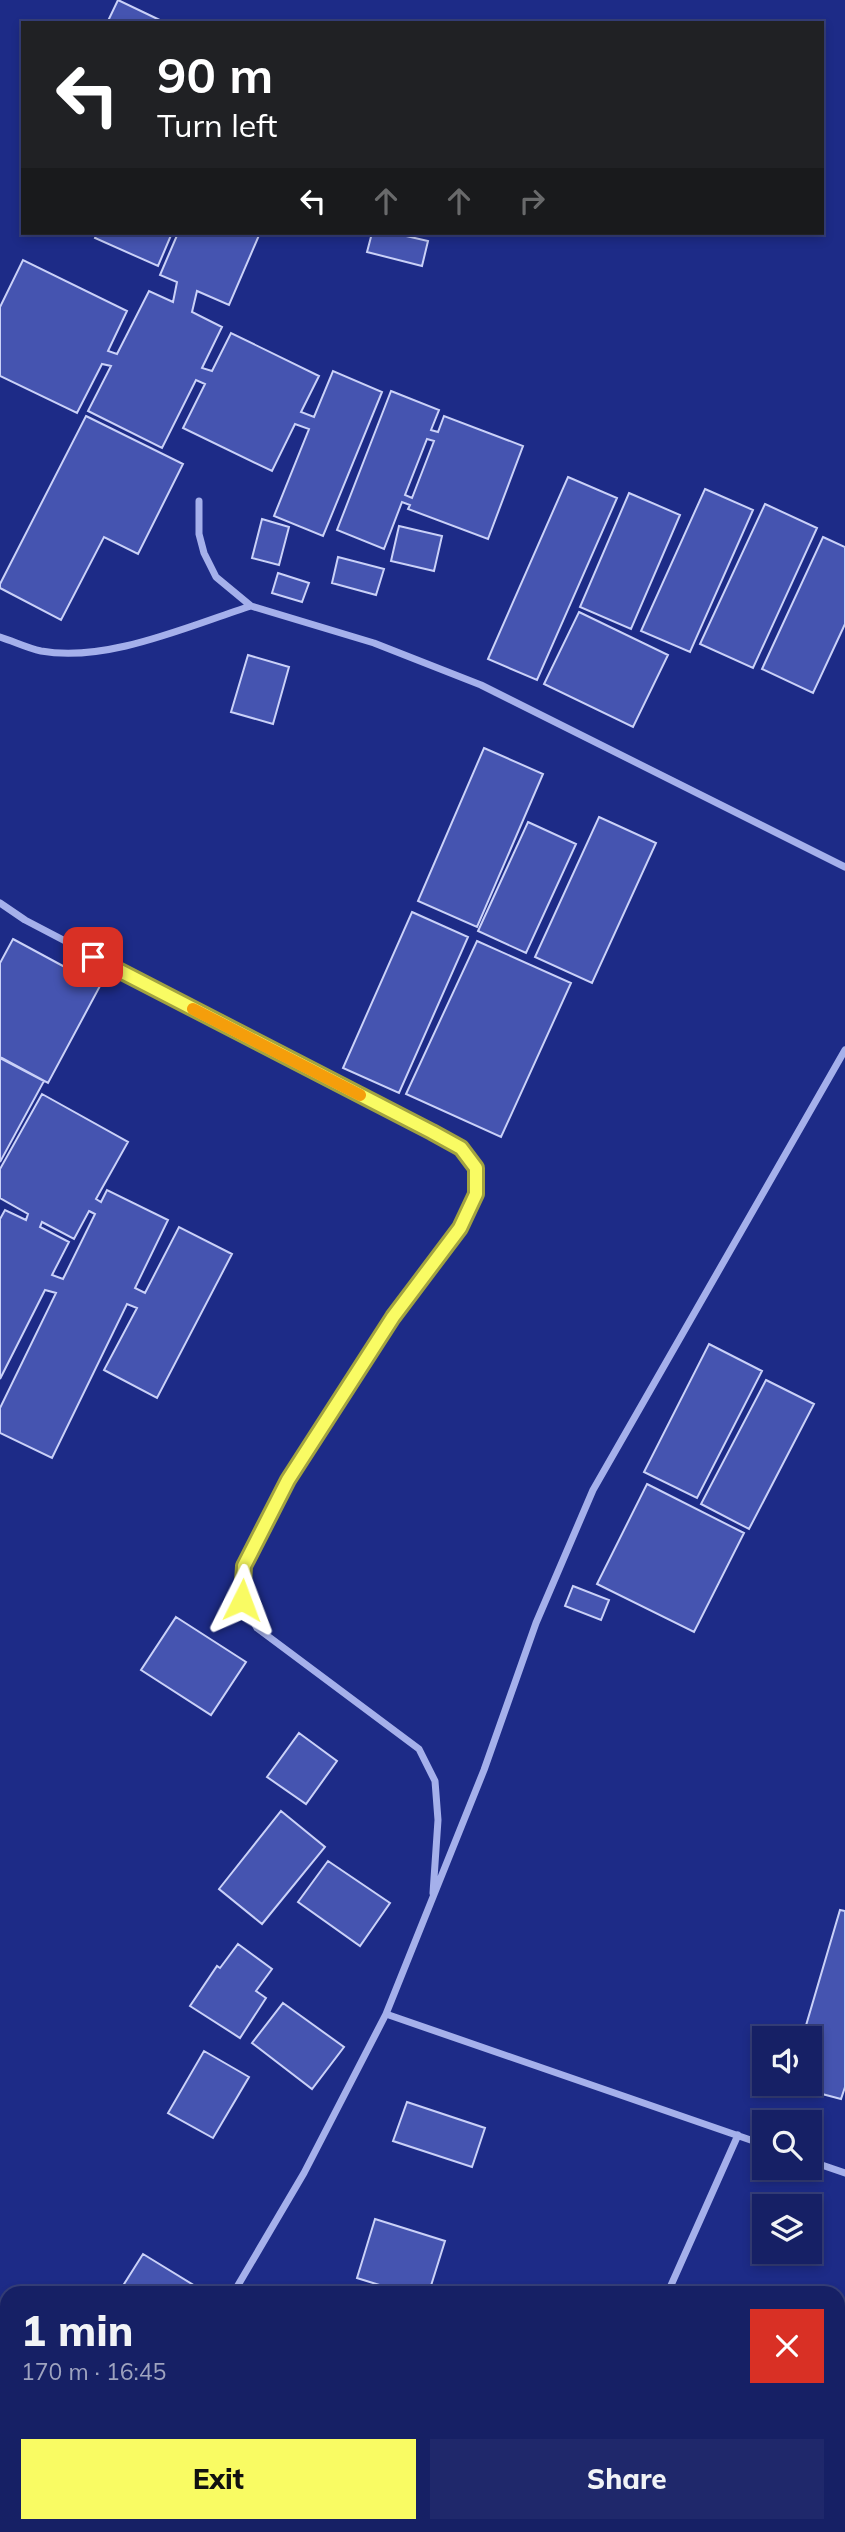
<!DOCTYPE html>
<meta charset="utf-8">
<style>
body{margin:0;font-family:Mulish,sans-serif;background:#1f286b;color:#f1f3f6;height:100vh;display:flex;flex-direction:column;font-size:26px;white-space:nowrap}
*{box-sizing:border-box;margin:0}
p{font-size:23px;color:#9ea3bf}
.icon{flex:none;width:38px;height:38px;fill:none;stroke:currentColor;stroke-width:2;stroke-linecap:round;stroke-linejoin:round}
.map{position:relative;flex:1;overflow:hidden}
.details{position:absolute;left:0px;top:2286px;width:845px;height:247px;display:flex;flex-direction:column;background:#162065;border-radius:21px 21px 0 0;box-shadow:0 4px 10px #0003,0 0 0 2px #353e79}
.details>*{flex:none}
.hud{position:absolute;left:21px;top:21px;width:803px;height:214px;border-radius:0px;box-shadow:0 4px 10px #0003,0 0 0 2px #353e79;background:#202124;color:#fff;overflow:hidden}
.buttons{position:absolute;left:752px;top:2026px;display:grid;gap:14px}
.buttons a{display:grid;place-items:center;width:70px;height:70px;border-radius:0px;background:#162065;box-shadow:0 4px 10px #0003,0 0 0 2px #353e79;font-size:35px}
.pin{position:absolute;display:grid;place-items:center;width:60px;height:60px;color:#fff;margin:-30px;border-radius:14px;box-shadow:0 4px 10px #0006}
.me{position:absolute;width:77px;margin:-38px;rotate:3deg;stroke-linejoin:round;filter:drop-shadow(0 0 5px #0008)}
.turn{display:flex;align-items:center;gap:24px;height:147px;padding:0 21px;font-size:32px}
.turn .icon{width:91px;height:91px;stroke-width:2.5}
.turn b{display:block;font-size:49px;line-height:60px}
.lanes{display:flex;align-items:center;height:66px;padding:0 21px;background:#0003;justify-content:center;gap:35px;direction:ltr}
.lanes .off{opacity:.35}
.round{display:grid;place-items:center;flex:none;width:74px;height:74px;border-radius:0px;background:#1f286b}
.summary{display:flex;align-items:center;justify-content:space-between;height:119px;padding:0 21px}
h1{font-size:42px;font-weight:800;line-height:52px}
.primary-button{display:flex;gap:14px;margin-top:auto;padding:14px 21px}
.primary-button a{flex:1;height:80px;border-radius:0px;background:#f9fb63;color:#111;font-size:28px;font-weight:800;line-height:80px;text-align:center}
.primary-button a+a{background:#1f286b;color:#f1f3f6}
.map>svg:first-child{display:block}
.building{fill:#4554b0;stroke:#cad1f8;stroke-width:2;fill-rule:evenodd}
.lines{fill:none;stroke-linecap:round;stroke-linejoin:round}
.minor{stroke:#a5b0eb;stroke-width:7}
.route-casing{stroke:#a2a340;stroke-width:18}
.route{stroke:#f9fb63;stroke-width:12}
.slow{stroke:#f59e0b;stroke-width:12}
</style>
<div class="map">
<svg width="845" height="2532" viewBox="0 0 845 2532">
<rect width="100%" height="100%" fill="#1d2b87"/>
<path class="building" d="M118 0 166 23H107Z
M97 233H172L158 266 95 238Z
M178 233H260L229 305 197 291 192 312 222 327 202 368 212 371 231 333 319 376 301 412 314 417 333 371 382 392 323 536 274 516 309 429 295 424 272 471 183 428 205 384 196 380 162 448 88 411 111 366 102 364 77 413 0 376V307L23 260 127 311 108 351 117 354 149 291 173 302 177 282 160 275Z
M372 233H393L428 241 422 266 367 252Z
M391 391 439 410 431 430 438 432 444 416 523 446 488 539 408 509 410 505 402 502 384 549 337 530ZM427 439 434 441 412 498 405 495Z
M86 416 183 464 138 554 104 537 61 620 0 588V584Z
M568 477 617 498 537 680 488 659Z
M705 489 753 510 690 652 641 631Z
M629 493 680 515 631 629 580 607Z
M765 504 817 528 753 668 700 644Z
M262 519 289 527 279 565 252 558Z
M399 526 442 536 434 571 391 561Z
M823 537 845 547V624L813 693 762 669Z
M338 557 384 569 376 595 332 583Z
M278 573 309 583 302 602 272 593Z
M579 612 668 655 633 727 544 684Z
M248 655 289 667 273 724 231 712Z
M484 748 543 774 477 927 418 901Z
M599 817 656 843 592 983 535 957Z
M528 822 576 844 526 953 478 931Z
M412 912 468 937 399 1093 343 1068Z
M13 939 100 986 48 1083 0 1057V963Z
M477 941 571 983 501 1137 406 1094Z
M0 1058 44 1081 0 1162Z
M42 1094 128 1142 96 1199 101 1202 107 1190 168 1220 135 1288 145 1293 179 1227 232 1254 157 1398 104 1370 137 1308 127 1304 52 1458 0 1433V1408L56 1293 45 1290 0 1379V1219L5 1210 26 1220 28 1214 0 1198V1169ZM89 1211 95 1214 63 1279 52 1275 69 1242 40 1227 42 1222 74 1239Z
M709 1344 762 1371 697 1498 644 1472Z
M766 1380 814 1404 749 1529 701 1504Z
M647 1484 744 1533 694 1632 597 1584Z
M573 1586 609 1600 601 1620 565 1606Z
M176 1617 246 1662 211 1715 141 1670Z
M299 1733 337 1761 306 1804 267 1777Z
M281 1811 325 1847 262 1924 219 1889Z
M328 1861 390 1903 360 1946 298 1902Z
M840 1910 845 1911V2087L841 2099 788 2085 810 2084V2039H802Z
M238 1944 272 1969 256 1991 266 1998 240 2038 190 2006 217 1966 220 1968Z
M283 2003 344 2047 312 2089 252 2043Z
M204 2051 249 2077 213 2138 168 2113Z
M407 2102 485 2128 472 2167 393 2141Z
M375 2219 445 2241 429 2292H402L357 2278Z
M143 2254 205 2292H119Z
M181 2525H233L230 2532H178Z
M284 2525H350L372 2532H282Z
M443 2525H465L480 2531 440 2532Z
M675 2525H691L720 2532H673Z"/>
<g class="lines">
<path class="minor" d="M199 501V534L204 553 216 577 251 606 374 643 481 685 845 867
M0 637C13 641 27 648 41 651 107 663 188 626 251 606
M0 903 25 920 461 1148 476 1168V1194L460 1228 393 1317 288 1480 244 1566 242 1600 257 1628 419 1749 435 1781 438 1820 433 1893
M386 2014 484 1770 536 1623 593 1490 845 1050
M810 2161 845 2173
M234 2292 304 2173 386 2014 765 2145
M668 2292 738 2135
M838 2503 845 2485
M559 2525 567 2532
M0 2528 6 2532
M84 2532 88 2525
M829 2532 831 2525"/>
</g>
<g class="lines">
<g class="route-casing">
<path id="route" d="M93 957 432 1132 461 1148 476 1168V1194L460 1228 393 1317 288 1480 244 1566 242 1600"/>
</g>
<use href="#route" class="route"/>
<path class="slow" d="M193 1009 360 1095"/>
</g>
</svg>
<div class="buttons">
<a><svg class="icon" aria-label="sound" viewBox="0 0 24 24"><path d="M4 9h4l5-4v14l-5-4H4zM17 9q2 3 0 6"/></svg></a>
<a><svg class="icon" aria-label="search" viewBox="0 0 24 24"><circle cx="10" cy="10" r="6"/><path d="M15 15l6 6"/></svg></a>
<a><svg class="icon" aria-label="layers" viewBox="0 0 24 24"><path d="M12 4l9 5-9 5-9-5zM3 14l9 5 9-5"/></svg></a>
</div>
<div class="pin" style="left:93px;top:957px;background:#d93025"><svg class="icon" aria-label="arrive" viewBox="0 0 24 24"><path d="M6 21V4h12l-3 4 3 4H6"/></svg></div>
<svg class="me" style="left:242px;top:1600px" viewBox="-20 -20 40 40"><path d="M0-17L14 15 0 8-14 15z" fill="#f9fb63" stroke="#fff" stroke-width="4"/></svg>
<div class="hud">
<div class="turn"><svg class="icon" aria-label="left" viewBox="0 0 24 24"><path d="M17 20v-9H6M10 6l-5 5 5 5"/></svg><div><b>90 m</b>Turn left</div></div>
<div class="lanes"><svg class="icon" aria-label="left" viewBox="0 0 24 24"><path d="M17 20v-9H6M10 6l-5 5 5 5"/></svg><svg class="icon off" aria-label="ahead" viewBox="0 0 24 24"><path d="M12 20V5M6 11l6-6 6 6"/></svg><svg class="icon off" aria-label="ahead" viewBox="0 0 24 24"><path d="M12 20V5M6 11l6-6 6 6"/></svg><svg class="icon off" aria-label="right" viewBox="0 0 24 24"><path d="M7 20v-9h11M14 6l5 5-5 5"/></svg></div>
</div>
<section class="details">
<div class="summary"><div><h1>1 min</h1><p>170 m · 16:45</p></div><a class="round" style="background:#d93025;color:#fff"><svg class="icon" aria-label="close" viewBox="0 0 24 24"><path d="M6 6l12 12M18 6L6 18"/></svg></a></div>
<div class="primary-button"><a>Exit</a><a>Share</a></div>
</section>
</div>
